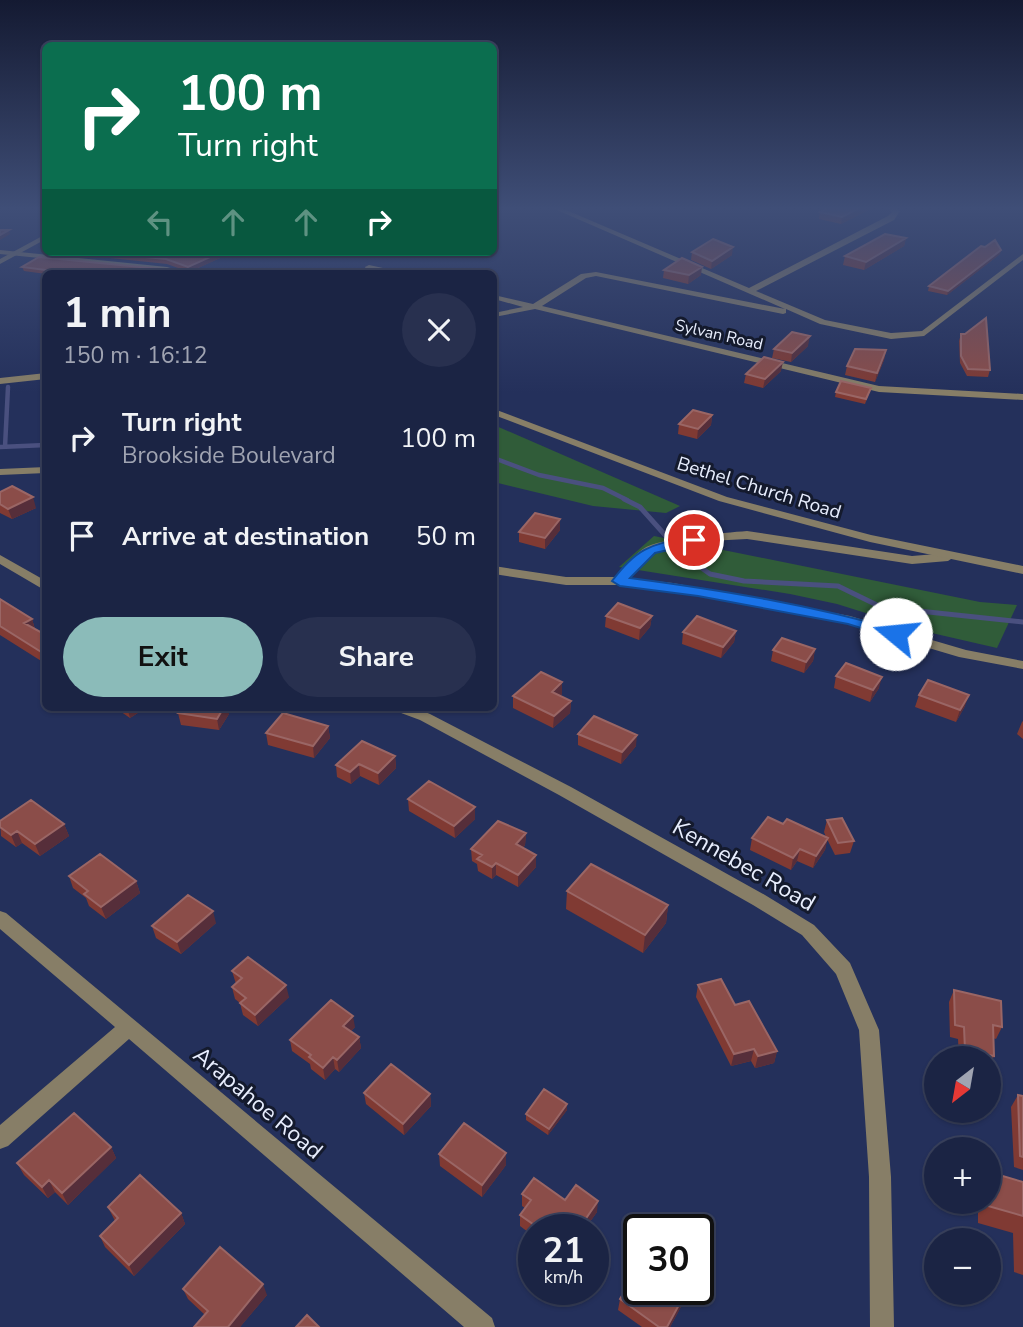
<!DOCTYPE html>
<meta charset="utf-8">
<style>
body{margin:0;font-family:"Nunito Sans",sans-serif;background:#28304f;color:#f1f3f6;height:100vh;display:flex;flex-direction:column;font-size:26px;white-space:nowrap}
*{box-sizing:border-box;margin:0}
p{font-size:23px;color:#a0a4b2}
.icon{flex:none;width:38px;height:38px;fill:none;stroke:currentColor;stroke-width:2;stroke-linecap:round;stroke-linejoin:round}
.map{position:relative;flex:1;overflow:hidden}
.side{position:absolute;left:42px;top:270px;width:455px;height:441px;display:flex;flex-direction:column;background:#1b2444;border-radius:10px;box-shadow:0 2px 5px #0004,0 0 0 2px #39415d}
.side>*{flex:none}
.top-card{position:absolute;left:42px;top:42px;width:455px;height:214px;border-radius:10px;box-shadow:0 2px 5px #0004,0 0 0 2px #39415d;background:#0b6e4f;color:#fff;overflow:hidden}
.needle{width:46px;rotate:211deg}
.controls{position:absolute;left:924px;top:1046px;display:grid;gap:14px}
.controls a{display:grid;place-items:center;width:77px;height:77px;border-radius:50%;background:#1b2444;box-shadow:0 2px 5px #0004,0 0 0 2px #39415d;font-size:35px}
.speed{position:absolute;left:518px;top:1214px;display:flex;gap:14px;font-size:35px;font-weight:700;text-align:center}
.speed>*{display:grid;place-content:center;width:91px;height:91px;border-radius:50%;background:#1b2444;box-shadow:0 2px 5px #0004,0 0 0 2px #39415d;line-height:1}
.speed small{font-size:18px;font-weight:400}
.speed .limit{border:4px solid #111;border-radius:10px;background:#fff;color:#111}
.pin{position:absolute;display:grid;place-items:center;width:60px;height:60px;color:#fff;margin:-30px;border:4px solid #fff;border-radius:50%;box-shadow:0 2px 7px #0007}
.me{position:absolute;width:77px;margin:-38px;rotate:287deg;stroke-linejoin:round;filter:drop-shadow(0 0 5px #0008)}
.turn{display:flex;align-items:center;gap:24px;height:147px;padding:0 21px;font-size:32px}
.turn .icon{width:91px;height:91px;stroke-width:2.5}
.turn b{display:block;font-size:49px;line-height:60px}
.lanes{display:flex;align-items:center;height:66px;padding:0 21px;background:#0003;justify-content:center;gap:35px;direction:ltr}
.lanes .off{opacity:.35}
.round{display:grid;place-items:center;flex:none;width:74px;height:74px;border-radius:37px;background:#28304f}
.summary{display:flex;align-items:center;justify-content:space-between;height:119px;padding:0 21px}
h1{font-size:42px;font-weight:700;line-height:52px}
.cta{display:flex;gap:14px;margin-top:auto;padding:14px 21px}
.cta a{flex:1;height:80px;border-radius:42px;background:#8bbbb9;color:#111;font-size:28px;font-weight:700;line-height:80px;text-align:center}
.cta a+a{background:#28304f;color:#f1f3f6}
ul{padding:0;list-style:none}
li{display:flex;align-items:center;gap:21px;height:98px;padding:0 21px}
li div{flex:1}
li b{display:block;font-size:26px}
li em{font-style:normal}
.map>svg:first-child{display:block}
.green{fill:#305c39}
.lines{fill:none;stroke-linecap:round;stroke-linejoin:round}
.stream-far1{stroke:#4a507f;stroke-width:4.5}
.stream{stroke:#4a507f;stroke-width:5}
.minor{fill:#877e67;fill-rule:evenodd}
.tertiary{fill:#877e67;fill-rule:evenodd}
.wall{fill:#803a33}
.shaded-wall{fill:#562e3a}
.building{fill:#8b4d49;stroke:#9a6665;stroke-width:2}
.route{fill:#1a73e8;stroke:#114b97;stroke-width:2}
.labels{text-anchor:middle;dominant-baseline:central;stroke-width:6;stroke-linejoin:round;paint-order:stroke}
.far-street-label{font-size:16px;fill:#e8eefe;stroke:#141a2d}
.street-label{font-size:19px;fill:#e8eefe;stroke:#141a2d}
.near-street-label{font-size:23px;fill:#e8eefe;stroke:#141a2d}
</style>
<div class="map">
<svg width="1023" height="1327" viewBox="0 0 1023 1327">
<rect width="100%" height="100%" fill="#24305b"/>
<path class="green" d="M494 425 680 506 666 513 593 506 494 482Z
M654 536 980 602 1017 605 997 648 923 631 837 604 790 594 619 567Z"/>
<g class="lines">
<path class="stream-far1" d="M0 447 46 445
M5 447 8 387
M494 458 539 475 603 488 627 500"/>
<path class="stream" d="M624 499 640 507 682 554 710 574 744 581 838 586 881 607 1023 622"/>
<path class="minor" d="M550 207H559L749 288 888 216 892 212 885 207H893L900 211 894 220 756 291 825 320 891 333 922 331 1023 254V260L924 336 891 339 820 324 786 309V313L783 314 596 276 586 278 542 306 879 386 1023 394V400L879 392 535 309 494 317V313L523 307 494 299V295L533 304 581 274 596 272 785 309Z
M0 250 167 267 187 273 0 254Z
M369 265 397 271 398 273H384L366 269 365 267Z
M46 467V473L0 475V469Z
M747 531 912 556 948 553 954 557 948 561 912 564 747 539 709 541 654 553 638 566 629 578 673 583 850 616 966 650 1023 661V669L959 657 848 624 673 591 620 585H566L494 574V566L566 577H616C624 567 632 557 643 549 661 537 724 533 747 531Z
M0 555 46 581V591L0 564Z
M391 707H413L430 714 571 787 765 895 814 925 850 963 879 1030 891 1177 894 1327H870L869 1177 859 1030 836 974 802 935 753 905 559 795 420 720 393 710Z
M0 911 6 913 492 1318 495 1327H464L129 1039 8 1146 0 1149V1125L115 1027 0 929Z"/>
<path class="tertiary" d="M46 234V239L0 264V259Z
M46 373V379L0 384V378Z
M494 409 727 497 871 535 1023 566V574L870 542 719 501 494 415Z"/>
</g>
<path class="wall" d="M874 207 841 224 819 219 820 212Z
M906 238 904 246 864 270 843 265 845 256Z
M53 252H207L220 258 189 272 167 264Z
M692 252 732 255 711 269 691 260Z
M1000 254 947 295 928 291 929 286Z
M22 267 181 271V273H46V274L24 271Z
M664 270 701 275 688 284 663 278Z
M961 334 990 370 988 377 967 376 960 363 959 341Z
M808 346 791 362 772 358 774 349Z
M886 350 884 360 875 382 845 375 847 366Z
M781 371 763 388 744 383 746 374Z
M871 388 865 404 835 397 836 392Z
M712 415 711 425 697 439 678 434 679 424Z
M0 492 36 508 12 519 0 513Z
M560 519V530L545 549 519 542V532Z
M0 599 32 619 35 629 46 635V664L0 635Z
M606 616H652L650 627 639 640 605 627Z
M736 631 734 642 721 658 682 644 683 632Z
M815 649 813 661 804 673 771 661 773 650Z
M836 676 879 688 870 702 834 688Z
M562 694 560 696 571 701 570 713 553 728 513 708V696Z
M919 695 965 706 956 722 915 707Z
M114 707H147L130 718Z
M178 713 229 714 219 730 181 725Z
M1023 721V739L1017 734 1022 722Z
M328 726 330 738 314 758 268 745 266 733Z
M578 734 636 746 621 764 578 745Z
M395 756 396 768 379 785 360 776 351 784 337 777 336 765Z
M408 799 475 807V819L455 838 409 811Z
M827 820 854 841 850 853 835 855 827 839 825 850 813 868 797 861 791 870 750 850 752 838 783 824 826 837 824 832Z
M0 821 64 824 69 836 40 856 22 843 16 847 1 836Z
M526 833 525 845 523 848 536 855V867L518 887 496 875 492 879 478 871 477 864 472 861 471 849Z
M69 876 136 881 140 893 106 919 89 906 86 898 73 888Z
M567 891 668 905 666 923 643 953 566 909Z
M216 923 181 954 156 938 152 926Z
M232 971 289 997 258 1026 243 1015 240 1003 235 999 232 987 236 984Z
M698 985 777 1051 774 1063 755 1068 751 1061 731 1066 696 997Z
M954 990 1002 1027 996 1039 993 1038 994 1056 989 1068V1059H959L958 1039 950 1037 949 1002Z
M355 1027 351 1031 359 1037 361 1048 339 1072 335 1069 325 1080 311 1069 310 1064 292 1051 290 1040Z
M364 1093 430 1094 431 1106 404 1135 366 1104Z
M1018 1095 1023 1096V1170L1014 1167 1011 1107Z
M567 1104V1110L548 1135 526 1120V1114Z
M111 1147 116 1158 68 1205 55 1192 48 1198 24 1175 17 1163Z
M439 1154 506 1165 482 1197 440 1166Z
M1023 1182V1275L1014 1272 1013 1233 978 1223V1202H989Z
M522 1194 565 1200 597 1212 584 1230H534V1246L532 1245V1235L520 1226V1215L525 1208 522 1206Z
M108 1207 181 1213 185 1224 134 1276 105 1247 100 1236 115 1221Z
M183 1289 267 1295 240 1327H194L205 1315 188 1299Z
M620 1299 684 1301 670 1327H642L618 1310Z"/>
<path class="shaded-wall" d="M861 207H874L841 224 842 217Z
M9 230 10 234 0 240V235Z
M906 238 904 246 864 270 866 262Z
M733 247 732 255 711 269 712 261Z
M1001 250 1000 254 947 295 948 291Z
M219 253 220 258 189 272 188 267Z
M702 267 701 275 688 284 689 275Z
M810 336 808 346 791 362 792 353Z
M886 350 884 360 875 382 877 373Z
M783 362 781 371 763 388 765 379Z
M712 415 711 425 697 439 698 429Z
M33 497 36 508 12 519 8 509Z
M560 519V530L545 549V538Z
M652 616 650 627 639 640 640 628Z
M32 619 35 630 24 623Z
M736 631 734 642 721 658 723 647Z
M815 649 813 661 804 673 806 662Z
M882 677 879 688 870 702 873 690Z
M562 682V694L551 703 552 692Z
M969 695 965 706 956 722 960 710Z
M571 701 570 713 553 728 554 716Z
M127 707H147L130 718Z
M224 707H228L229 714 219 730 217 719Z
M328 726 330 738 314 758 313 746Z
M637 735 636 746 621 764 622 752Z
M395 756 396 768 379 785 378 773Z
M359 764 360 776 351 784 350 772Z
M475 807V819L455 838 454 826Z
M64 824 69 836 40 856 35 844Z
M17 831 22 843 16 847 11 835Z
M526 833 525 845 516 856V844Z
M828 838 825 850 813 868 816 856Z
M800 849 797 861 791 870 793 858Z
M536 855V867L518 887V875Z
M496 863V875L492 879V867Z
M136 881 140 893 106 919 101 907Z
M668 905 666 923 643 953 645 935Z
M213 911 216 923 181 954 177 942Z
M286 985 289 997 258 1026 255 1015Z
M353 1016 355 1027 345 1037 343 1026Z
M359 1037 361 1048 339 1072 337 1060Z
M754 1049 751 1061 731 1066 734 1054Z
M777 1051 774 1063 755 1068 758 1056Z
M333 1057 335 1069 325 1080 323 1068Z
M430 1094 431 1106 404 1135 403 1124Z
M567 1104V1110L548 1135 549 1129Z
M111 1147 116 1158 68 1205 62 1193Z
M506 1153V1165L482 1197V1185Z
M49 1180 55 1192 48 1198 42 1187Z
M598 1201 597 1212 584 1230H578Z
M181 1213 185 1224 134 1276 129 1265Z
M263 1284 267 1295 240 1327H228Z
M687 1290 684 1301 670 1327H667Z"/>
<path class="building" d="M829 207H861L842 217 820 212Z
M0 230H9L0 235Z
M885 234 906 238 866 262 845 256Z
M713 239 733 247 712 261 692 252Z
M995 240 1001 250 948 291 929 286 981 246 985 247Z
M94 252H207L219 253 188 267 166 259Z
M39 257 181 271 176 273H69L22 267Z
M682 258 702 267 689 275 664 270Z
M986 318 990 370 968 369 961 356V334H965Z
M792 332 810 336 792 353 774 349Z
M855 349 886 350 877 373 847 366Z
M764 357 783 362 765 379 746 374Z
M841 381 871 388 866 399 836 392Z
M693 410 712 415 698 429 679 424Z
M12 486 33 497 8 509 0 504V492Z
M535 513 560 519 545 538 519 532Z
M0 599 32 619 24 623 46 635V655L0 626Z
M618 603 652 616 640 628 606 616Z
M697 616 736 631 723 647 683 632Z
M782 638 815 649 806 662 773 650Z
M846 663 882 677 873 690 836 676Z
M541 672 562 682 552 692 571 701 554 716 513 696Z
M928 680 969 695 960 710 919 695Z
M182 707H224L217 719 178 713Z
M283 713 328 726 313 746 266 733Z
M594 716 637 735 622 752 578 734Z
M362 741 395 756 378 773 359 764 350 772 336 765Z
M429 781 475 807 454 826 408 799Z
M31 800 64 824 35 844 17 831 11 835 0 827V821Z
M768 817 783 824 787 819 828 838 816 856 800 849 793 858 752 838Z
M842 818 854 841 838 843 827 820Z
M498 821 526 833 516 844 536 855 518 875 496 863 492 867 477 859 482 855 471 849Z
M100 854 136 881 101 907 84 894 88 891 69 876Z
M591 864 668 905 645 935 567 891Z
M188 895 213 911 177 942 152 926Z
M248 957 286 985 255 1015 240 1003 246 998 232 987 242 978 232 971Z
M721 979 735 1005 749 1001 777 1051 758 1056 754 1049 734 1054 698 985Z
M954 990 1001 1001 1002 1027 993 1025 994 1056 965 1050 964 1027 955 1025Z
M331 1000 353 1016 343 1026 359 1037 337 1060 333 1057 323 1068 309 1057 311 1055 290 1040Z
M391 1064 430 1094 403 1124 364 1093Z
M544 1089 567 1104 549 1129 526 1114Z
M1018 1095 1023 1096V1157L1020 1156Z
M74 1113 111 1147 62 1193 49 1180 42 1187 17 1163Z
M464 1123 506 1153 482 1185 439 1154Z
M989 1172 1023 1182V1216L988 1206V1202H989Z
M140 1175 181 1213 129 1265 100 1236 118 1218 108 1207Z
M534 1178 565 1200 576 1185 598 1201 578 1230H534L537 1227 520 1215 531 1200 522 1194Z
M220 1247 263 1284 228 1327H194L208 1311 183 1289Z
M639 1268V1290H687L667 1327H659L620 1299Z
M307 1315 319 1327H296Z"/>
<linearGradient id="sky" x2="0" y2="1"><stop stop-color="#141a32"/><stop offset="0.53" stop-color="#3f4e77"/><stop offset="1" stop-color="#3f4e77" stop-opacity="0"/></linearGradient>
<rect width="1023" height="393" fill="url(#sky)"/>
<path class="route" d="M694 536 701 540 699 543 655 553 630 578C721 590 813 605 901 631L904 634 896 639 848 624 698 596 620 586 612 581C639 545 652 545 694 536Z"/>
<g class="labels">
<g class="far-street-label">
<text transform="translate(719 335) rotate(13)">Sylvan Road</text>
</g>
<g class="street-label">
<text transform="translate(759 488) rotate(17)">Bethel Church Road</text>
</g>
<g class="near-street-label">
<text transform="translate(744 865) rotate(30)">Kennebec Road</text>
<text transform="translate(258 1103) rotate(40)">Arapahoe Road</text>
</g>
</g>
</svg>
<div class="controls">
<a><svg class="needle" viewBox="-14 -14 28 28"><path d="M0-13l5 13h-10z" fill="#e53935"/><path d="M0 13l5-13h-10z" fill="#a0a4b2"/></svg></a>
<a>+</a>
<a>−</a>
</div>
<div class="speed"><div>21<small>km/h</small></div><div class="limit">30</div></div>
<div class="pin" style="left:694px;top:540px;background:#d93025"><svg class="icon" aria-label="arrive" viewBox="0 0 24 24"><path d="M6 21V4h12l-3 4 3 4H6"/></svg></div>
<svg class="me" style="left:896px;top:634px" viewBox="-20 -20 40 40"><circle r="19" fill="#fff"/><path d="M0-13L10 11 0 6-10 11z" fill="#1a73e8"/></svg>
<div class="top-card">
<div class="turn"><svg class="icon" aria-label="right" viewBox="0 0 24 24"><path d="M7 20v-9h11M14 6l5 5-5 5"/></svg><div><b>100 m</b>Turn right</div></div>
<div class="lanes"><svg class="icon off" aria-label="left" viewBox="0 0 24 24"><path d="M17 20v-9H6M10 6l-5 5 5 5"/></svg><svg class="icon off" aria-label="ahead" viewBox="0 0 24 24"><path d="M12 20V5M6 11l6-6 6 6"/></svg><svg class="icon off" aria-label="ahead" viewBox="0 0 24 24"><path d="M12 20V5M6 11l6-6 6 6"/></svg><svg class="icon" aria-label="right" viewBox="0 0 24 24"><path d="M7 20v-9h11M14 6l5 5-5 5"/></svg></div>
</div>
<section class="side">
<div class="summary"><div><h1>1 min</h1><p>150 m · 16:12</p></div><a class="round"><svg class="icon" aria-label="close" viewBox="0 0 24 24"><path d="M6 6l12 12M18 6L6 18"/></svg></a></div>
<ul>
<li><svg class="icon" aria-label="right" viewBox="0 0 24 24"><path d="M7 20v-9h11M14 6l5 5-5 5"/></svg><div><b>Turn right</b><p>Brookside Boulevard</p></div><em>100 m</em></li>
<li><svg class="icon" aria-label="arrive" viewBox="0 0 24 24"><path d="M6 21V4h12l-3 4 3 4H6"/></svg><div><b>Arrive at destination</b></div><em>50 m</em></li>
</ul>
<div class="cta"><a>Exit</a><a>Share</a></div>
</section>
</div>
